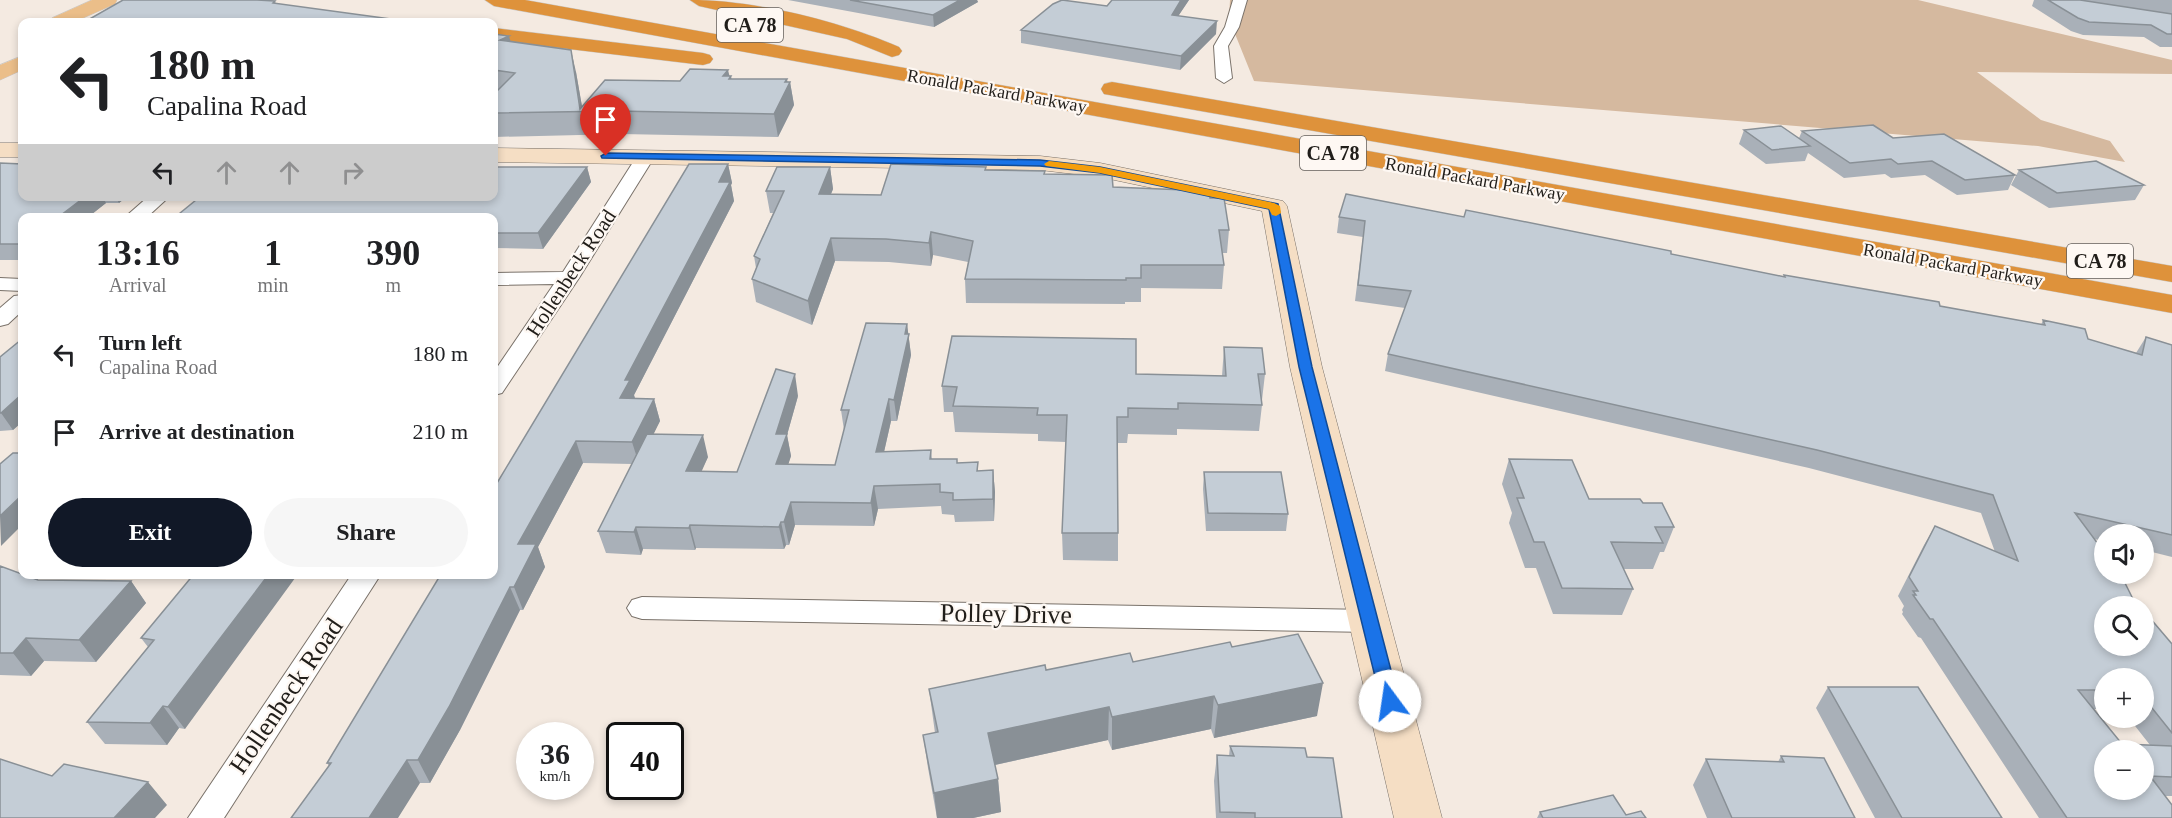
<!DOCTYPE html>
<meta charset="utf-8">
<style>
body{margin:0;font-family:Georgia,serif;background:#f6f6f6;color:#202124;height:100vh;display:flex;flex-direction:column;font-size:22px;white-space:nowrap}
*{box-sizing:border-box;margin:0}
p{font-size:20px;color:#757577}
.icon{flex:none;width:33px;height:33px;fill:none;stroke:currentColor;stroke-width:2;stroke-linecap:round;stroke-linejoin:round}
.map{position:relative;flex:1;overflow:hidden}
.side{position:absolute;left:18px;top:213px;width:480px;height:366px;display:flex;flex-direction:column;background:#fff;border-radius:12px;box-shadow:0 3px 9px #0003}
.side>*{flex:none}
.hud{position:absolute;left:18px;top:18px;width:480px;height:183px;border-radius:12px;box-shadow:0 3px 9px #0003;background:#fff;color:#202124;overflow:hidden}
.tools{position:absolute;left:2094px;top:524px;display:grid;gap:12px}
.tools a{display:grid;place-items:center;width:60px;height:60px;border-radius:50%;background:#fff;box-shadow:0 3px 9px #0003;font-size:30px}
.speed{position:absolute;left:516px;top:722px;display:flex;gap:12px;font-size:30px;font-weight:700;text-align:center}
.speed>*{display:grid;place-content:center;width:78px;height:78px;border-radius:50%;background:#fff;box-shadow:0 3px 9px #0003;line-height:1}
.speed small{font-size:15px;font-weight:400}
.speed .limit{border:3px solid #111;border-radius:9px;background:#fff;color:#111}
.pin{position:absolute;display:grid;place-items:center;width:51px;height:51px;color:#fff;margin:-62px -26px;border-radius:50% 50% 50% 0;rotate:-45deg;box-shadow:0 0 6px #0007}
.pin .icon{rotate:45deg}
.me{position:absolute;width:66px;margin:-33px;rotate:346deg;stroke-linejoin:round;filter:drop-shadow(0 0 4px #0008)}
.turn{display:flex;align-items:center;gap:21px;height:126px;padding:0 30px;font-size:27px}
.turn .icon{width:78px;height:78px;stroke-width:2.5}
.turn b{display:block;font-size:42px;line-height:51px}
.lanes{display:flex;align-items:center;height:57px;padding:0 30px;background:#0003;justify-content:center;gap:30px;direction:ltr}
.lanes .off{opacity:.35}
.eta{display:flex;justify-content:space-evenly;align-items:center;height:102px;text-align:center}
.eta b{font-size:36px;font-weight:700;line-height:42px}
.primary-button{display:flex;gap:12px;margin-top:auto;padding:12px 30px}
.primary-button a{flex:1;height:69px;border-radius:36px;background:#111827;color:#fff;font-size:24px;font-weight:700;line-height:69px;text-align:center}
.primary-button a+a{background:#f6f6f6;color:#202124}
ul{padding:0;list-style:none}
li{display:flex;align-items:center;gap:18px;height:78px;padding:0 30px}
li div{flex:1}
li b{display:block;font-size:22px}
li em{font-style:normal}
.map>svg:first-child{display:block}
.green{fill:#d5b99f}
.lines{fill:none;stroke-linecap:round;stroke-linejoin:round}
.street-casing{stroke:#7a726a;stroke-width:2}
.secondary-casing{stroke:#7a726a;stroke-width:1}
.primary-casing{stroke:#cac9c8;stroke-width:1}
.highway-casing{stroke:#cac9c8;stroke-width:1}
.street{fill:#fff;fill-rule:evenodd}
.secondary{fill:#f5dec4;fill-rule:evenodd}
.primary{fill:#ebbe89;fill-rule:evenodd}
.highway{fill:#de923b;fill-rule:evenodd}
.wall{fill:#a9b0b8;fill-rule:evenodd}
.shaded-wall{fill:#899096}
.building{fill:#c4cdd6;stroke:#899096;stroke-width:1.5;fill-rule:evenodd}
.route{fill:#1a73e8;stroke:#114b97;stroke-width:1.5}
.slow{fill:#f59e0b}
.labels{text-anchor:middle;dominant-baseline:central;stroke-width:4.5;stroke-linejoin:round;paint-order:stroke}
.far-street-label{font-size:18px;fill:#211e1a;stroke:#fef8f3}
.shield{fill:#fef8f3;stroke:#635f5b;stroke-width:1.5}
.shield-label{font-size:20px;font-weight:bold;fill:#211e1a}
.street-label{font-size:21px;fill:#211e1a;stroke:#fef8f3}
.near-street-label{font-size:26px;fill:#211e1a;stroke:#fef8f3}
</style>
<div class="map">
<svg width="2172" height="818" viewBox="0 0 2172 818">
<rect width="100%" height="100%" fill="#f4eae1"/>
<path class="green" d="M1230 0H1918L2172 60V74L1977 72 2041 120 2110 141 2125 162 2038 146 1254 81 1229 19Z"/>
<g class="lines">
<g class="street-casing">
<path id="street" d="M1233 0H1247L1239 27 1228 46 1232 78 1224 83 1216 78 1214 46 1225 27Z
M646 151 655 156 579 278 502 393 494 395V372L554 284 494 285V273L563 272 637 156Z
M149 196H170L146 218H124Z
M0 278 22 279V291L0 290Z
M22 295V311L8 324 0 326V308L14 296Z
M352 574H381L224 818H188Z
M642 597 1370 610 1380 613 1385 621 1380 629 1370 632 642 619 632 616 627 608 632 600Z"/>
</g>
<g class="secondary-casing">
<path id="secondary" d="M0 143H22V157H0Z
M494 148 1040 156 1100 163 1283 201 1287 206 1322 367 1442 818H1394L1290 367 1262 211 1100 177 1040 170 494 162Z"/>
</g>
<g class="primary-casing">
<path id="primary" d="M92 0H117L115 4 74 22H49L52 18Z
M22 56V70L0 80V65Z"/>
</g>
<g class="highway-casing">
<path id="highway" d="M485 0H525L2172 295V313L494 6Z
M690 0C755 0 839 21 899 47L902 51 899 55 892 57 847 39 699 6Z
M494 28 703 53 710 55 713 59 710 63 703 65 494 40Z
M1112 82 2172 266V282L1104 94 1101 89 1104 84Z"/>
</g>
<use href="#street" class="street"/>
<use href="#secondary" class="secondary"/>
<use href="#primary" class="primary"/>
<use href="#highway" class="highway"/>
</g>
<path class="wall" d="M788 0H977L978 2 934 27Z
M1112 0H1189L1178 16 1216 34 1180 70 1021 43V30L1107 6Z
M2034 0H2172V47H2160L2144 37 2083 35 2071 31 2032 6Z
M275 1 276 4 413 22H87L86 21Z
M494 34 576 72 582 107 680 81 731 76V79L790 82 794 105 778 137 621 134 494 137V94L496 92 494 91Z
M1744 130 1799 138 1802 131 1893 138 2015 175 2008 190 1957 195 1925 175 1891 178 1885 174 1844 178 1808 153 1805 161 1766 164 1739 144Z
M0 163 22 196H128L119 203H106L87 218H22V260H0Z
M728 164 732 183 731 185 734 201 634 395 635 399H654L660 421 653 434 708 457 701 471 737 472 798 396 787 435 791 456 788 464 835 465 844 430 841 410 907 324 911 355 897 421H891L884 452 931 450 932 459 957 463 978 462V471L993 470 995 492 994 521 955 522 954 515 942 514 941 506 878 509 874 526 795 525 789 545H786L784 549 696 548 695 550 643 549 641 555 606 553 598 531 632 464 583 463 538 547 545 567 523 610H520L460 730 430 783H420L329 766 327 763Z
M587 167 591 182 543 249 494 248V218Z
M830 167 833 189 831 194 881 195 986 167V170L1045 171V174L1113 187 1210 198 1229 230 1227 253H1222L1224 265 1222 289 1141 288V302H1125V304L966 303 965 279 968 262 933 255 931 266 889 262 835 261 812 325 756 302 752 279 756 268 754 256 773 213H770L766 191Z
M2019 170 2144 185 2135 200 2049 208 2011 185Z
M1339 217H1464L1671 254 1783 277 1784 275 1940 306 2041 325 2043 320 2088 339 2136 353 2146 337 2172 345V557L2144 550V534H2104V541L2094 539 2134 601 2172 644V796H2165L2172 818H2039L1921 638 1918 637 1902 614 1903 612 1902 610 1904 606 1898 596 1924 545 1935 526 1995 552 1981 513 1809 468 1385 371 1388 354 1405 308 1355 301 1363 237 1337 233ZM2104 678H2144V717H2128L2150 745 2122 744 2094 709H2104Z
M22 339V422L13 430 0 431V357Z
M1224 347 1265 374 1262 400V405L1259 431 1177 429V435L1128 434 1127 443H1118V561L1063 560 1062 533 1066 442 1038 441V434L955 432 953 412H944L942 386 1136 374 1222 376Z
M1509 459 1589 499 1643 503 1674 527 1664 552H1660L1653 569H1623L1633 589 1622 615 1553 614 1536 568H1525L1509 523 1512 513 1502 484Z
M1204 472 1288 514 1286 531H1206L1203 489Z
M0 566 38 580 131 581 146 603 96 662 44 661 31 676 0 675Z
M194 574 185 729 179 728 167 745 105 744 87 722 148 647 141 638Z
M1232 647 1317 716 1214 738 1211 729 1112 750 1108 740 995 765 998 779 1001 812 973 818H937L928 768 923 735 935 733 929 689 1046 670 1133 662Z
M1828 687 2002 818H1875L1816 708Z
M1230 746 1307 757 1342 818H1216L1214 781 1217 755 1229 756Z
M1781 756 1855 818H1707L1693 785 1706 759 1778 762Z
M1540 812 1626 815 1646 818H1537Z"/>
<path class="shaded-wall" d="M960 0H977L978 2 934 27 933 15Z
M1181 0H1189L1171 27 1172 15Z
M1217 21 1216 34 1180 70 1181 56Z
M509 36 515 57 500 40Z
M571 50 576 72 583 112H581Z
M728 70 730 78 731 76 735 99 723 76Z
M787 79 788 86 790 82 794 105 778 137 774 114Z
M728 164 732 183 731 185 734 201 634 395 636 402 620 398 625 380 719 182Z
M587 167 591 182 543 249 538 233Z
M830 167 833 189 822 216 819 194Z
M86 196H102L106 203 87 218H57Z
M115 196H128L119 203Z
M931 232 933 255 931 266 929 243Z
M831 238 835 261 812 325 808 301Z
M494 291 496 300 494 303 495 306 494 309Z
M907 324 911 355 897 421 894 400Z
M795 374 798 396 787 435 791 456 781 487 776 464V434Z
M22 394V422L13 430 1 413Z
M654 399 660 421 639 464 632 442Z
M889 399 891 421 879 474 876 452Z
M703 435 708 457 692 493 686 471Z
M576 441 583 463 538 547 545 567 523 610 514 587 518 544Z
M993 470 995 492 994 521 993 499Z
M874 486 878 509 874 526 871 503Z
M22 495V525L1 546 0 516Z
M791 502 795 525 789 545 784 522Z
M781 522 786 545 784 549 779 527Z
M690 525 696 548 695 550 689 528Z
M636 527 643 549 641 555 634 532Z
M269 574H298L185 729 168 707Z
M131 581 146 603 96 662 79 640Z
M510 587 520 610 460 730 430 783 418 760Z
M26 638 44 661 31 676 13 653Z
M1323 683 1317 716 1214 738 1218 705Z
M1214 696 1211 729 1112 750V717Z
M163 706 179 728 167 745 150 723Z
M1109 707 1108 740 990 766 988 733Z
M407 760 420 783 398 818H369Z
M998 779 1001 812 973 818H937L934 793Z
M148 782 167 805 155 818H114Z"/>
<path class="building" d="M123 0H257L275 1 273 3 413 22H99L102 21H86Z
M850 0H960L933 15Z
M1062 0 1107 6 1112 0H1181L1172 15 1217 21 1181 56 1021 30 1053 4Z
M2048 0H2080L2172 14V34H2167L2151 25 2089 22 2078 18Z
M494 34 509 36 500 40 571 50 580 109 605 80 680 81 690 69 728 70 723 76H731L729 79H787L785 82H790L774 114 615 111 494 113V94L515 73 494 70Z
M1873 125 1893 138 1944 134 2015 175 1965 180 1932 161 1898 164 1891 159 1850 163 1802 131Z
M1781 126 1810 146 1772 150 1744 130Z
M2096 161 2144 185 2057 193 2019 170Z
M0 163 22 164V196H86L57 218H22V242L19 244H0Z
M689 164H728L719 182H730L625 380H630L620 398 654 399 632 442 576 441 518 544H536L514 587H510L449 707 418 760H407L369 818H291L331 763H327L441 574H494V488Z
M891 164 986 167 985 170 1045 171 1044 174 1112 175 1113 187 1209 191 1210 198H1224L1229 230H1219L1224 265H1141V278H1126V280L965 279 973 241 931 232 929 243 886 239 831 238 808 301 752 279 760 259 754 256 784 191H766L777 167H830L819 194 881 195Z
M494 167H587L538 233H494V218H174L201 196H494Z
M1346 194 1464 217 1466 210 1671 251V254L1785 277 1784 275 1939 302 1940 306 2045 325 2043 320 2085 329 2088 339 2142 355 2146 337 2172 345V535L2075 513 2104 552V573H2120L2134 601 2139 606H2104V645H2144V611L2172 644V733L2144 698V678H2104V690H2078L2122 744 2172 746V777L2150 776 2172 805V818H2067L1933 619H1930L1913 595H1916L1913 591H1918L1909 577 1935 526 2018 561 1993 495 1817 450 1388 354 1411 291 1358 285 1365 221 1339 217ZM2104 750H2144V789H2104Z
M866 323 907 324 905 334H909L894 400 889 399 876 452 931 450 930 459H957V463L978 462 977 471 993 470V499L953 500V493L940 492V484L874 486 871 503 791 502 784 522H781L779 527 690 525 689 528 636 527 634 532 598 531 647 434 703 435 686 471 737 472 776 369 795 374 776 434H787L776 464 835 465 849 410H841Z
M952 336 1136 339V374L1226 376 1224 347 1262 348 1265 374H1258L1262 405 1178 403V409L1128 408V417H1117L1118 533H1062L1067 415H1037L1038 408 953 406 957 387 942 386Z
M22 339V394L1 413H0V357Z
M13 453H22V495L0 516V464Z
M1509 459 1572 460 1589 499H1640L1643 503H1662L1674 527H1655L1663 543 1611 542 1633 589 1562 588 1544 542H1534L1517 498H1524Z
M1204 472H1281L1288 514 1208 513Z
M0 566 38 580 131 581 79 640 26 638 13 653H0Z
M194 574H269L168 707 163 706 150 723 87 722 154 640 141 638Z
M1298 634 1323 683 1218 705 1214 696 1112 717 1109 707 988 733 998 779 934 793 923 735 938 732 929 689 1045 665 1046 670 1130 653 1133 662 1230 642 1232 647Z
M1828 687H1918L2002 818H1902Z
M1230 746 1305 748 1307 757 1333 758 1342 818H1255V813L1220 812 1217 755 1234 756Z
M1781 756 1824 758 1855 818H1732L1706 759 1784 762Z
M0 759 52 776 64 764 148 782 114 818H0Z
M1613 795 1626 815 1641 811 1646 818H1543L1540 812Z"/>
<path class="route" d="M606 153 1040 160 1100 167 1278 204 1312 367 1399 701 1396 706 1390 708 1384 706 1381 701 1299 367 1269 209 1100 173 1040 166 602 158 601 156Z"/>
<path class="slow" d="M1049 161 1100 167 1274 203 1280 206 1281 213 1276 216 1272 215 1269 209 1100 173 1046 166 1044 164Z"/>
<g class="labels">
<g class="far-street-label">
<text transform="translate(997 91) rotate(10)">Ronald Packard Parkway</text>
<text transform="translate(1475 179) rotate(10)">Ronald Packard Parkway</text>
<text transform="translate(1953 265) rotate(10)">Ronald Packard Parkway</text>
</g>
<g class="shield">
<rect x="717" y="8" width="66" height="34" rx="4.5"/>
<rect x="1300" y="136" width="66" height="34" rx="4.5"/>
<rect x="2067" y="244" width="66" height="34" rx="4.5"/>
</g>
<g class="shield-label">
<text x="750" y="25">CA 78</text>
<text x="1333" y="153">CA 78</text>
<text x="2100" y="261">CA 78</text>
</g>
<g class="street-label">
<text transform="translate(571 273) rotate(-57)">Hollenbeck Road</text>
</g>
<g class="near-street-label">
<text transform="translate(1006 614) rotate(1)">Polley Drive</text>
<text transform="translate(286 696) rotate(-56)">Hollenbeck Road</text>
</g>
</g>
</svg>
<div class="tools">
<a><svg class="icon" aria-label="sound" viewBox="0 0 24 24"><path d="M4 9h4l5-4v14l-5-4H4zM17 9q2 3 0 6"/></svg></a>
<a><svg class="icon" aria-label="search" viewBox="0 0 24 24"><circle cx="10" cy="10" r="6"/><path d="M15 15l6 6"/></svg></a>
<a>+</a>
<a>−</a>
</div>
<div class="speed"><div>36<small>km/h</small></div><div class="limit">40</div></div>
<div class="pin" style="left:606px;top:156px;background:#d93025"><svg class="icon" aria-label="arrive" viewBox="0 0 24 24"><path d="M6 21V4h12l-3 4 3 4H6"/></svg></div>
<svg class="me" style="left:1390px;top:701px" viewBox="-20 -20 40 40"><circle r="19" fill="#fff"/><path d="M0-13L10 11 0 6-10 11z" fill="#1a73e8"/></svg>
<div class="hud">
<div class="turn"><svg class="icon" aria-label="left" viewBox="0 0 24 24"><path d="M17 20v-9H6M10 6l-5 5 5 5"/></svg><div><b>180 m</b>Capalina Road</div></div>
<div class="lanes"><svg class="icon" aria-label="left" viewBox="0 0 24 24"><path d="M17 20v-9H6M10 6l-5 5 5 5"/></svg><svg class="icon off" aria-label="ahead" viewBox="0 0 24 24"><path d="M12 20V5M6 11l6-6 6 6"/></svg><svg class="icon off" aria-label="ahead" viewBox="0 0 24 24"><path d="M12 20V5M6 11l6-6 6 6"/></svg><svg class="icon off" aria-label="right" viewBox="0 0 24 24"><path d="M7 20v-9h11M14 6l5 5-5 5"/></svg></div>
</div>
<section class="side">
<div class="eta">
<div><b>13:16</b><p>Arrival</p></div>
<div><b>1</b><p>min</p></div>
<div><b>390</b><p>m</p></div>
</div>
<ul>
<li><svg class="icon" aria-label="left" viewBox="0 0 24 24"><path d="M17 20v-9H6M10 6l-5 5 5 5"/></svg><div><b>Turn left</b><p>Capalina Road</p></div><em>180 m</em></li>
<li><svg class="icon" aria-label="arrive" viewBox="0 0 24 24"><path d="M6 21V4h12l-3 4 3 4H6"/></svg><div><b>Arrive at destination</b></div><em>210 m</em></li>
</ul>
<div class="primary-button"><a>Exit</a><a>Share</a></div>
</section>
</div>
